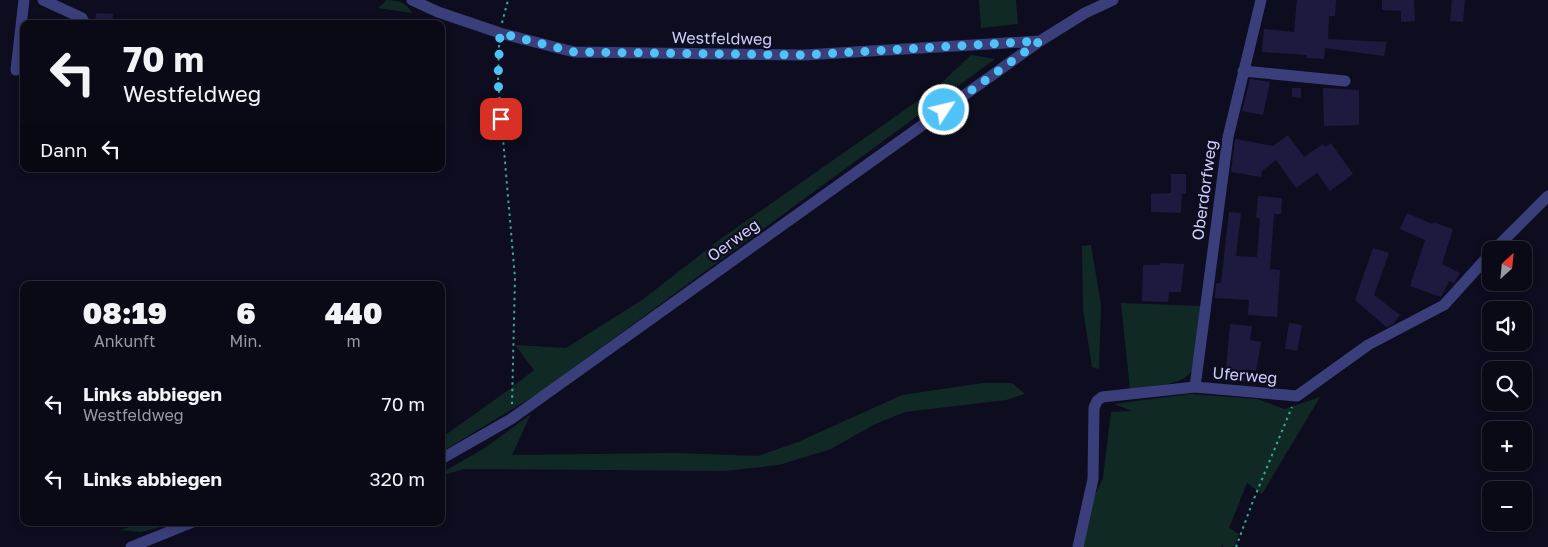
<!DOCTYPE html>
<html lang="de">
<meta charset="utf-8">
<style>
body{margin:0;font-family:"Golos Text",sans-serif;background:#181824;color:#f1f3f6;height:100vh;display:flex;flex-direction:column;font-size:19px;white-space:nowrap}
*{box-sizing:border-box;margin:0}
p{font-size:16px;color:#999aa1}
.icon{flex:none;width:28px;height:28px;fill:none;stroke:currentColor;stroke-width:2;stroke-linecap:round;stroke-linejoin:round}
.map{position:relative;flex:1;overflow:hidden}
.sheet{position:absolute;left:20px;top:281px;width:425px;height:245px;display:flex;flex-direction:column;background:#0a0a17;border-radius:10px;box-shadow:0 2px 8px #0003,0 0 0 1px #2a2b36}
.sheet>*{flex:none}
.hud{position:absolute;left:20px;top:20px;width:425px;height:152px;border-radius:10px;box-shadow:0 2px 8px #0003,0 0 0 1px #2a2b36;background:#0a0a17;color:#f1f3f6;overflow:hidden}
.needle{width:32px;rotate:27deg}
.controls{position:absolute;left:1482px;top:241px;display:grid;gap:10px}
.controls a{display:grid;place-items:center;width:50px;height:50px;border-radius:10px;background:#0a0a17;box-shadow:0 2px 8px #0003,0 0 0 1px #2a2b36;font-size:25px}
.pin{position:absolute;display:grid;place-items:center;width:42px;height:42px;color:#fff;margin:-21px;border-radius:10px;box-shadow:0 2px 8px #0006}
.me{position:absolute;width:55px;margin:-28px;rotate:55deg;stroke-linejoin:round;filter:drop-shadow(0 0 4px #0008)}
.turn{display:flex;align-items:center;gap:18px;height:105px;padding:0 20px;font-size:22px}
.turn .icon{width:65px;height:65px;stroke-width:2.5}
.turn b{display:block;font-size:35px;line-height:42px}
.then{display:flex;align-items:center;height:48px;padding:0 20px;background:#0003;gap:10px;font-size:19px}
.eta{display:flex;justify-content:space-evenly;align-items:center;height:85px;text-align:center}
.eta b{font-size:30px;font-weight:800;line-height:35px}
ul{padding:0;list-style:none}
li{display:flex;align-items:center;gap:15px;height:75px;padding:0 20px}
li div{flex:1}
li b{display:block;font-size:19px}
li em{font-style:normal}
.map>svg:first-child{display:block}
.green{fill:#112925}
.building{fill:#1e1a3f}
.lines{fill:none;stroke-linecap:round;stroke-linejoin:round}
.path{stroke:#33ab96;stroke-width:2;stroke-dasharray:2.5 4;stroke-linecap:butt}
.minor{stroke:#3a3f7c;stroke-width:11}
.route{stroke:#4fc3f7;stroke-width:9;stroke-dasharray:0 16.2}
.labels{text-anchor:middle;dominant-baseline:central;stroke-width:4.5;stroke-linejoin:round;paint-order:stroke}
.street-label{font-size:16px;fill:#cecefd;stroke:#0e0d1f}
</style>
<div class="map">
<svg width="1548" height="547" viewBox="0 0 1548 547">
<rect width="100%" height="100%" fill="#0e0d1f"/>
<path class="green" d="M387 0C398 0 407 3 412 13L378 8Z
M979 0H1016L1018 24 981 28Z
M971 55 995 59 539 393 441 452V438L510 389 534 370 515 345 566 348 642 300 722 238 936 88Z
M1091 245 1101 305 1099 369 1092 367 1083 309 1082 246Z
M1121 303 1201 306C1196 377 1204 382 1130 389Z
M983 383H1012L1025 394 1006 400 905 412 873 425 831 449 779 465 724 471 464 469 441 476V473L485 448 531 414 512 455 676 453 758 456 798 442 902 395Z
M1190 394 1257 399 1285 409 1320 397 1262 494 1247 483 1229 528 1239 534 1234 547H1223V544L1221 547H1081L1093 499 1103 478 1111 412 1132 411 1114 404Z
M142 523V522L177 523 141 532 120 530Z"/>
<path class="building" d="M1297 0H1336L1335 16H1329L1328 39 1387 42 1384 56 1325 48 1324 59 1307 58V55L1262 52 1264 29 1294 32Z
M1382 0H1414L1415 21 1401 22V11L1382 10Z
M1452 0H1465L1463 22 1450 21Z
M96 13 113 14 112 24H95Z
M1250 79 1270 82 1263 115 1242 111Z
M1292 88H1301V98L1292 97Z
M1323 88 1359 90V125L1324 126Z
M1288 135 1304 157 1323 144 1325 147 1331 143 1353 174 1330 191 1317 173 1296 188 1276 160 1262 171 1261 177 1231 172 1235 139 1273 146Z
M1171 174H1186V194H1182L1181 213 1151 212V194L1171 193Z
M1258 196 1282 198 1281 214H1274L1270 269 1280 270 1277 317 1248 315 1249 300 1215 298 1216 283H1221L1229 212 1241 213 1236 256 1257 257 1260 218H1256Z
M1407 213 1432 224 1433 222 1453 229 1442 264 1460 273 1454 283 1449 281 1441 297 1410 286 1425 240 1400 229Z
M1373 248 1389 253 1374 295 1400 315 1393 324 1386 327 1355 300Z
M1160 263 1184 264 1181 292H1169L1168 302 1142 301 1143 265H1160Z
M1289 323 1302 325 1297 351 1285 349Z
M1230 324 1252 326 1250 340 1261 342 1256 371 1246 369 1245 382 1225 380Z"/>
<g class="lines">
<path class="path" d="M502 23 508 0
M499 45 498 80 515 278 512 404
M1236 547 1253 501 1292 407"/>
<path class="minor" d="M43 0 82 18 85 24
M412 0 438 12 500 33 574 52 804 55 1040 41
M16 70 24 0
M1243 71 1345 81
M1494 250 1548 196
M1195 387 1228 137 1261 0
M441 459 511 419 1040 41 1085 13 1113 0
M131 547 193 522
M1078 547 1093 479 1094 408 1097 401 1102 397 1195 387 1297 396 1368 345 1444 305 1491 253"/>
</g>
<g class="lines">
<path class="route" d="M501 119 498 80 500 33 574 52 804 55 1040 41 944 110"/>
</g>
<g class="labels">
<g class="street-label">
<text transform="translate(722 38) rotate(1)">Westfeldweg</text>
<text transform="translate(1204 190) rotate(-82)">Oberdorfweg</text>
<text transform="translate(733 240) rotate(-36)">Oerweg</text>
<text transform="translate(1245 375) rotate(5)">Uferweg</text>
</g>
</g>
</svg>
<div class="controls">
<a><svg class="needle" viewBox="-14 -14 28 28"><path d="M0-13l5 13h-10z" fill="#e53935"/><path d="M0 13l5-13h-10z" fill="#999aa1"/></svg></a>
<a><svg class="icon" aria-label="sound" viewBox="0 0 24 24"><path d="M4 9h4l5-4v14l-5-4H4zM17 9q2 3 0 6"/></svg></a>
<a><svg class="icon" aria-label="search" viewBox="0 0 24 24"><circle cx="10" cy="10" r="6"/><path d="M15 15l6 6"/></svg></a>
<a>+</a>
<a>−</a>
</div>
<div class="pin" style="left:501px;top:119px;background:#d93025"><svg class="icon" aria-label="arrive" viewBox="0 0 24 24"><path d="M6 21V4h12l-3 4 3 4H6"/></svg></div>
<svg class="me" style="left:944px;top:110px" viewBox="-20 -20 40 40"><circle r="17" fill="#4fc3f7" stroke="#fff" stroke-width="3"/><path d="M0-11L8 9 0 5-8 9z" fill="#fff"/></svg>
<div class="hud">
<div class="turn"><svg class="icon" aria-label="left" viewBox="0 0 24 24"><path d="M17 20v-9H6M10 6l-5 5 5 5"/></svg><div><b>70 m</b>Westfeldweg</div></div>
<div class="then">Dann<svg class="icon" aria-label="left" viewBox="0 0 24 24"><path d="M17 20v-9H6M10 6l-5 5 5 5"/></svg></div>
</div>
<section class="sheet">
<div class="eta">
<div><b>08:19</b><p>Ankunft</p></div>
<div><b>6</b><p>Min.</p></div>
<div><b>440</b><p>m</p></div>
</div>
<ul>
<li><svg class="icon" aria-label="left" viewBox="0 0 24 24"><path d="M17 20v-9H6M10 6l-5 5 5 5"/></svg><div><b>Links abbiegen</b><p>Westfeldweg</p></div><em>70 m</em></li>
<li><svg class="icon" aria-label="left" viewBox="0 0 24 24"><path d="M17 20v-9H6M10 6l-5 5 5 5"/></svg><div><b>Links abbiegen</b></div><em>320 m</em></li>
</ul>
</section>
</div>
